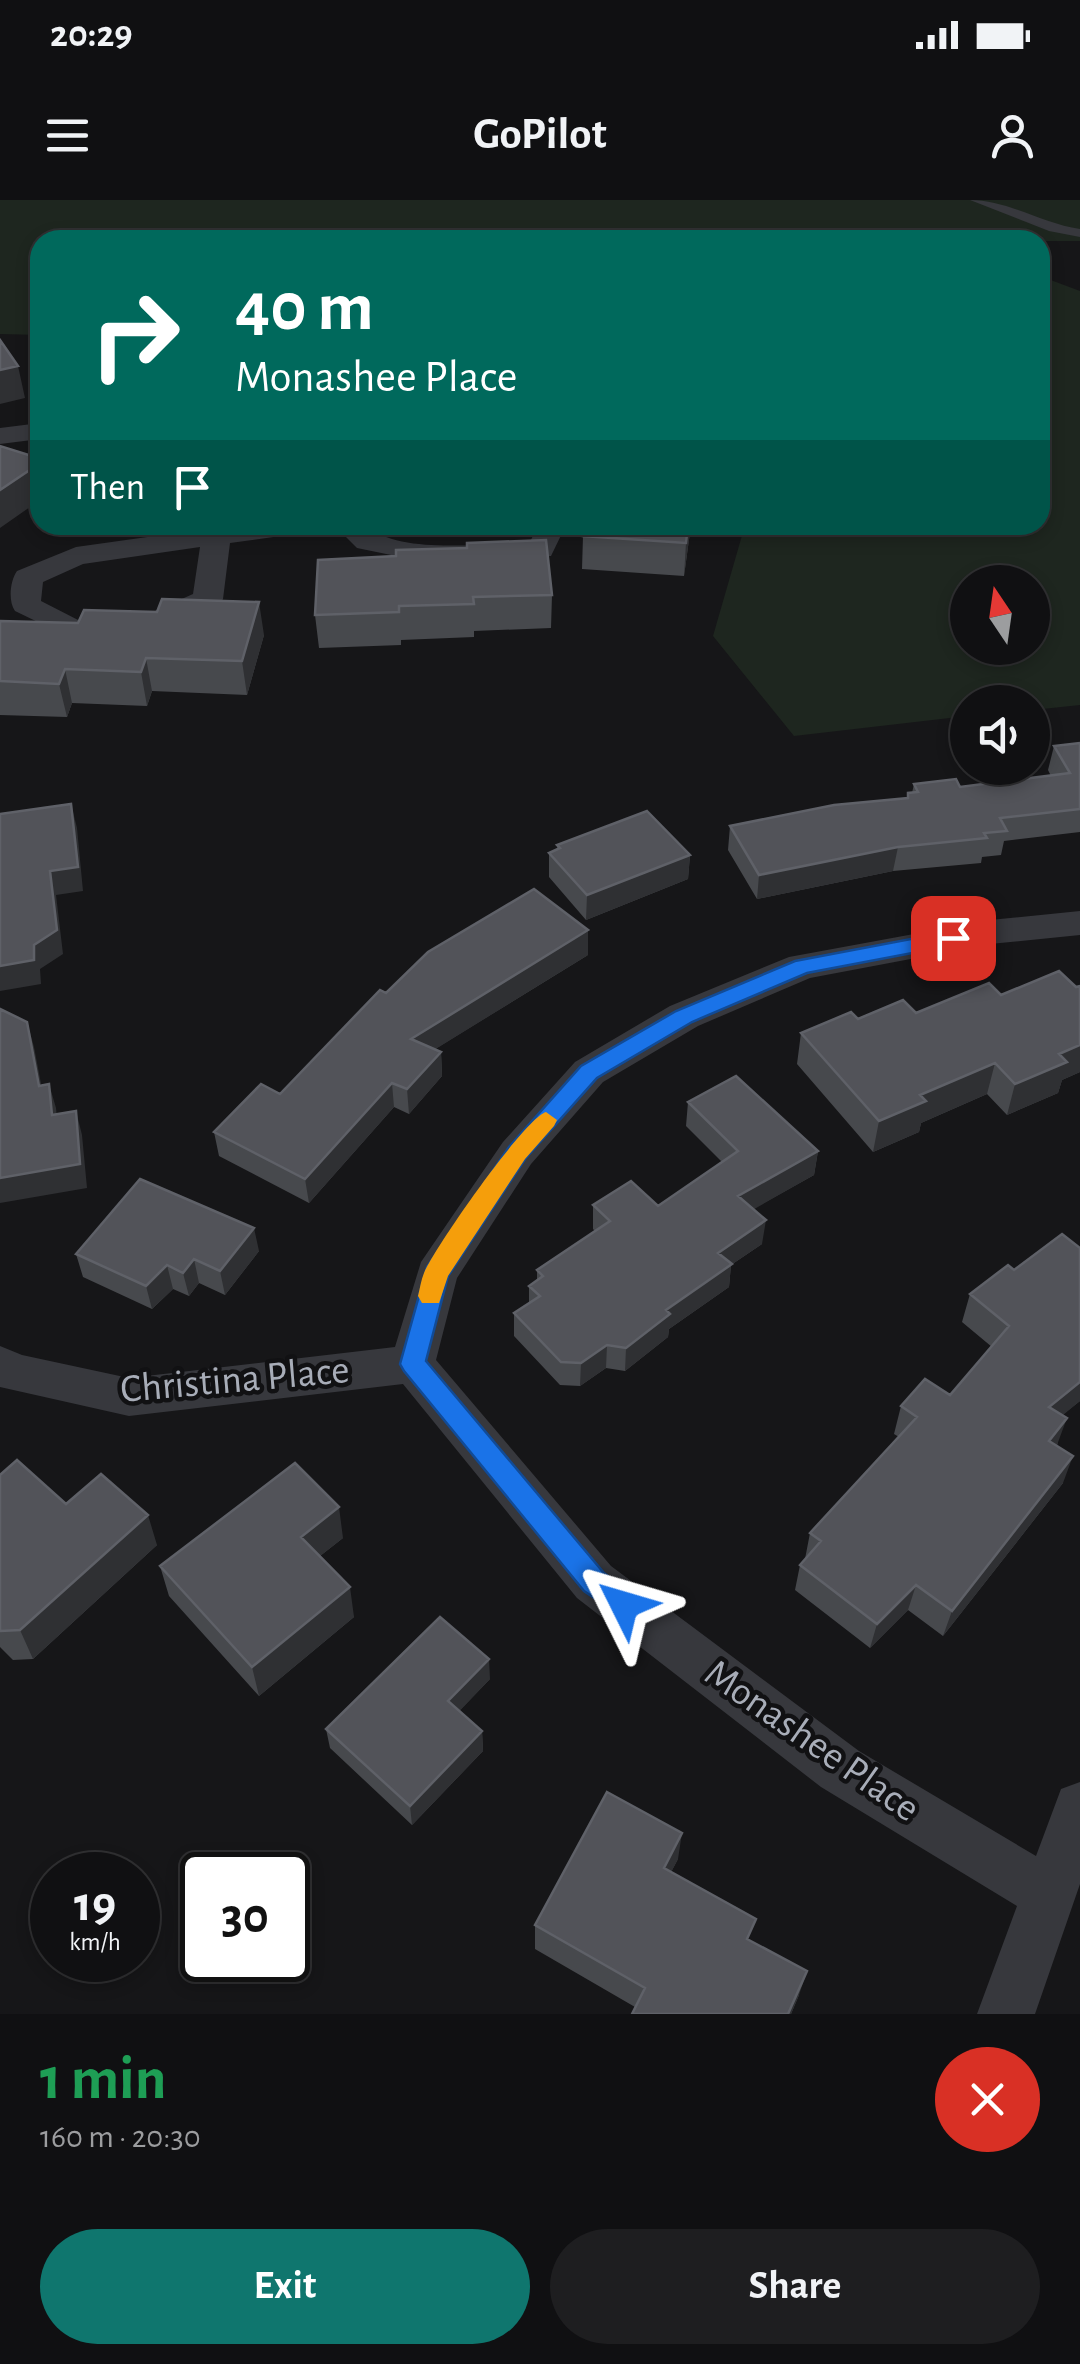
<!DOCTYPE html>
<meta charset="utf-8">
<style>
body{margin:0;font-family:"Alegreya Sans",sans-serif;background:#1e1e20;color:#f1f3f6;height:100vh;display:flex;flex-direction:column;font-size:38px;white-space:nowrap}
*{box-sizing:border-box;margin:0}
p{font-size:32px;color:#9c9d9f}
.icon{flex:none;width:55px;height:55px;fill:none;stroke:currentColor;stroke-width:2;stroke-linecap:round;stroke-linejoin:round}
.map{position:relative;height:1814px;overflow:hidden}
.sheet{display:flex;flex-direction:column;background:#101012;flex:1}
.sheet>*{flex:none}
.banner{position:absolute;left:30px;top:30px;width:1020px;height:305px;border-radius:30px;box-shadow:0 5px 15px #0003,0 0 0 2px #303032;background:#00695c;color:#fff;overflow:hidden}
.needle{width:65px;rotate:347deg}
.fabs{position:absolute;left:950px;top:365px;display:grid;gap:20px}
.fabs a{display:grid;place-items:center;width:100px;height:100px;border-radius:50%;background:#101012;box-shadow:0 5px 15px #0003,0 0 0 2px #303032;font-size:50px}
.speed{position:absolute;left:30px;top:1652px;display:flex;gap:20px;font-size:50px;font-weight:700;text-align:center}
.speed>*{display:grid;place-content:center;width:130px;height:130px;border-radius:50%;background:#101012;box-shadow:0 5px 15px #0003,0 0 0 2px #303032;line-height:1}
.speed small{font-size:25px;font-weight:400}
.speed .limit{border:5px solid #111;border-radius:15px;background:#fff;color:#111}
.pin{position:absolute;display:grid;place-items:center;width:85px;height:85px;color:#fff;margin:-42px;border-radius:20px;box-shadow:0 5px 15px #0006}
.me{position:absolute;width:110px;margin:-55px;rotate:310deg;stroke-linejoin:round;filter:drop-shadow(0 0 8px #0008)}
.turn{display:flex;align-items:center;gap:35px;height:210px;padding:0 40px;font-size:45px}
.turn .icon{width:130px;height:130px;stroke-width:2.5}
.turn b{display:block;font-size:70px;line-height:85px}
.then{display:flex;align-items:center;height:95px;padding:0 40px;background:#0003;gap:20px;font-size:38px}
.round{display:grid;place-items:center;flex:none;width:105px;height:105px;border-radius:52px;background:#1e1e20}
.summary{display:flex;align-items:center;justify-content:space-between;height:170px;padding:0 40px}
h1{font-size:60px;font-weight:700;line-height:75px;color:#1e9e55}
.action{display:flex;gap:20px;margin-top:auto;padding:20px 40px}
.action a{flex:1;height:115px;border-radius:60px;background:#0f766e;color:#fff;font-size:40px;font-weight:700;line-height:115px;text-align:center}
.action a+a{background:#1e1e20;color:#f1f3f6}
.status{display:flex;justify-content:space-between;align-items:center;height:70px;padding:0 50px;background:#101012;direction:ltr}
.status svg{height:28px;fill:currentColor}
header{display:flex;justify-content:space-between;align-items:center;height:130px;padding:0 40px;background:#101012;font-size:45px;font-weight:700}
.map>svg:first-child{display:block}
.green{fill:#1e261f;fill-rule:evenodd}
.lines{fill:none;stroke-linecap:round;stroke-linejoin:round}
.service{fill:#37383d;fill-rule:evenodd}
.minor{fill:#37383d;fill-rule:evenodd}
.wall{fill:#47494d}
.shaded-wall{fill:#2f3033}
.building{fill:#525359;stroke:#5f6168;stroke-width:2.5}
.route{fill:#1a73e8;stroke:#114b97;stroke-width:2.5}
.slow{fill:#f59e0b}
.labels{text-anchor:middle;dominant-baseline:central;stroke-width:9;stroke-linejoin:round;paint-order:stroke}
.street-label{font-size:40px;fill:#a8adb8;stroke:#111113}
</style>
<div class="status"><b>20:29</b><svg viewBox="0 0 49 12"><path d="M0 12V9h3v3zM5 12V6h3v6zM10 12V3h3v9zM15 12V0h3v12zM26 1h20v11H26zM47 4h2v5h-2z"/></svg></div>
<header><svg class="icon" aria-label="menu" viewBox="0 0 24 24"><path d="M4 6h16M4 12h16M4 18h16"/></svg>GoPilot<svg class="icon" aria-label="person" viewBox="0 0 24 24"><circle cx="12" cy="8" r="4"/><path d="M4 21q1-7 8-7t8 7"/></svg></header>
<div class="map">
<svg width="1080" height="1814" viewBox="0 0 1080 1814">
<rect width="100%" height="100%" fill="#161618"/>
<path class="green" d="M0 0H1080V41L40 40V135L0 134Z
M1040 76 1080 91V505L1033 510 1032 502H968L967 516 794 536 713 436 745 325H1040ZM1032 382V448H968V382Z"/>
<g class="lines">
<path class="service" d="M970 0C1008 0 1043 24 1080 29V37L1049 31Z"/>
<path class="minor" d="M40 223V239L0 244V228Z
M233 325H309L305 331 295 334 230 343 223 399 219 405 166 429 77 441 15 411C8 401 10 381 17 371L76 347ZM200 347 193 394 148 414 82 422 41 401 43 382 83 364Z
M334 325H365C400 356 485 343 530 342L538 325H566L551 356 430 363 357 348Z
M1080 711V735L990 744 810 778 698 826 603 882 531 964 457 1078 436 1160 611 1366 859 1551 1036 1656 1061 1589 1080 1582V1684L1035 1814H977L1017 1706 821 1587 577 1398 403 1184 129 1216 0 1187V1146L22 1155 129 1178 395 1147 421 1062 503 942 575 862 670 806 789 757 990 720Z"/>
</g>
<path class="wall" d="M691 325 684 376 582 369 583 336Z
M318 360 552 395 551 428 474 431V437L401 440V445L319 448 315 415Z
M0 421 264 435 247 495 152 491 147 506 72 503 67 517 0 515Z
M1080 543V632L1004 641 1001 655 982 657 981 663 893 671 757 699 728 650 730 626 907 598 908 593H912L914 584 960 587 1051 576 1048 570 1054 546Z
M557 645 690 655 688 679 586 720 549 677V653L557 650Z
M588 755 435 849 441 852 442 876 409 914 394 907 309 1003 219 956 214 932 280 894 386 793Z
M1080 786V872L1062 880 1058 893 1007 915 987 894 921 923 919 932 873 952 797 864 801 833 858 819 916 813 1001 795Z
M688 902 818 951 814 975 753 1009 762 1044 731 1065 729 1087 669 1129 668 1137 625 1171 606 1168 580 1186 560 1185 514 1136V1113L529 1103V1086L537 1080V1070L595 1031 593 1029V1005L658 1006 722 962 686 926Z
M1080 1048V1201L1062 1215 1057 1246 1063 1283 943 1436 908 1410 870 1448 795 1390 800 1365 805 1359 810 1333 899 1237 894 1234 901 1206 950 1195 992 1147 962 1122 970 1094 1014 1070Z
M259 1051 225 1095 199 1083 189 1096 173 1089 152 1109 83 1077 76 1054Z
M0 1275 157 1345 33 1459 13 1460 0 1447Z
M343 1338 320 1356 354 1417 259 1496 169 1396 160 1366Z
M490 1479 459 1511 482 1531 483 1551 412 1625 330 1548 326 1529Z
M678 1659 671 1672 751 1741 799 1795 791 1814H632L635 1807 535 1749V1725Z"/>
<path class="shaded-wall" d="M18 166 25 198 0 204V170Z
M40 263V300L0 328V290Z
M688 325H691L684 376 686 343Z
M259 402 264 435 247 495 242 461Z
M146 458 152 491 147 506 141 472Z
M65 469 72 503 67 517 59 484Z
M71 604 77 628 83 691 56 695 63 754 40 769 41 784 0 791V766L34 745 50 671Z
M898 647 893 671 757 699 759 675Z
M690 655 688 679 586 720 587 695Z
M588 730V755L413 863 411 839Z
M27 822 34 847 46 910 39 886Z
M1080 845V872L1062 880 1058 893 1007 915 1015 884 1059 854Z
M441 852 442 876 409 914 407 889Z
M995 863 987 894 921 923 919 932 873 952 879 921 920 895Z
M392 883 394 907 309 1003 305 979Z
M49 884 56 908 59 939 52 915Z
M76 911 82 935 87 988 0 1003V978Z
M818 951 814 975 735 1020 738 996Z
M766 1020 762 1044 731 1065 729 1087 669 1129 668 1137 625 1171 626 1148 666 1110 718 1053Z
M254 1028 259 1051 225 1095 220 1071Z
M194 1059 199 1083 189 1096 183 1073Z
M167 1065 173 1089 152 1109 146 1086Z
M607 1145 606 1168 580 1186 581 1163Z
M1080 1182V1201L1040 1234 1049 1207Z
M1067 1218 1057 1245 1039 1268 1049 1241Z
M1073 1256 1063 1283 943 1436 952 1411Z
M339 1307 343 1338 306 1367 301 1337Z
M148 1315 157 1345 33 1459 20 1430Z
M916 1385 908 1410 870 1448 877 1424Z
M350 1387 354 1417 259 1496 252 1467Z
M489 1459 490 1479 450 1521 448 1501Z
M482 1531 483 1551 412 1625 410 1606Z
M682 1633 678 1659 660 1693 664 1668Z
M807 1771 799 1795 791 1814H788Z"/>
<path class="building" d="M0 140 18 166 0 170Z
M40 201V263L0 290V246L35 257Z
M585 325H688L686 343 583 336Z
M546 340 552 395 473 397 474 404 399 406V412L315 415 318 360 396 356V350L467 348V343Z
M162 399 259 402 242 461 146 458 141 472 65 469 59 484 0 481V421L78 423 84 410 157 412Z
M1080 543V609L1000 618 1007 631 984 633 987 638 898 647 759 675 730 626 834 605 908 598V593L918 592 914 584 956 579 960 587 1070 573 1054 546Z
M71 604 78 667 50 671 57 730 34 745V760L0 766V614Z
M647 611 690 655 587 695 549 653 560 648 557 645Z
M534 689 588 730 411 839 441 852 407 889 392 883 305 979 214 932 261 884 280 894 380 790 386 793 428 752Z
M1059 771 1076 787 1080 786V845L1059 854 1067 862 1015 884 995 863 920 895 926 901 879 921 801 833 851 812 858 819 903 800 916 813 989 783 1001 795Z
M0 809 27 822 39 886 49 884 52 915 76 911 80 964 0 978Z
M736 876 818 951 738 996 766 1020 718 1053 732 1064 666 1110 670 1114 626 1148 607 1145 581 1163 561 1162 514 1113 540 1096 529 1086 543 1076 537 1070 610 1021 593 1005 631 981 658 1006 738 951 688 902Z
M140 979 254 1028 220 1071 194 1059 183 1073 167 1065 146 1086 76 1054Z
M1062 1034 1080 1048V1182L1049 1207 1067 1218 1049 1241 1073 1256 952 1411 916 1385 877 1424 800 1365 821 1341 810 1333 917 1217 901 1206 925 1179 950 1195 1009 1126 970 1094 1008 1065 1014 1070Z
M17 1260 66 1304 101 1274 148 1315 20 1430 0 1431V1275Z
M295 1263 339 1307 301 1337 350 1387 252 1467 160 1366Z
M440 1417 489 1459 448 1501 482 1531 410 1606 326 1529Z
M607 1592 682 1633 664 1668 756 1719 747 1739 807 1771 788 1814H632L645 1788 535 1725Z"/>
<path class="route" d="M953 731 963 738 960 744 807 773 692 822 597 878 525 959 448 1076 426 1161 604 1373 634 1396 639 1405 634 1414 624 1418 584 1391 404 1171 400 1164 427 1067 509 947 581 866 676 811 795 761Z"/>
<path class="slow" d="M546 912 557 920 554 926 525 959 448 1076 439 1103H422L418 1096C420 1088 421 1080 424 1073 435 1047 524 919 546 912Z"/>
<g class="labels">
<g class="street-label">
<text transform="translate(235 1180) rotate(-5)">Christina Place</text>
<text transform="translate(812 1541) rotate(35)">Monashee Place</text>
</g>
</g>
</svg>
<div class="fabs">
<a><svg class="needle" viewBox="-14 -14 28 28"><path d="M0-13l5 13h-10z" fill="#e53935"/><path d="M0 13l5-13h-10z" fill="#9c9d9f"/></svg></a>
<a><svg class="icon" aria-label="sound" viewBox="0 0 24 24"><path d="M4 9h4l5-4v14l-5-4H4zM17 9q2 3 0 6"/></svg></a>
</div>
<div class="speed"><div>19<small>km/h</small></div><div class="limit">30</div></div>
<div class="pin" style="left:953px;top:738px;background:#d93025"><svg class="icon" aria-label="arrive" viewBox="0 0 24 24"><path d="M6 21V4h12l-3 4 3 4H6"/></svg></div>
<svg class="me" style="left:624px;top:1405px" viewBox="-20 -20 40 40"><path d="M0-17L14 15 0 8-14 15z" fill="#1a73e8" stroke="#fff" stroke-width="4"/></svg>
<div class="banner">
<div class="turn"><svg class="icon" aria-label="right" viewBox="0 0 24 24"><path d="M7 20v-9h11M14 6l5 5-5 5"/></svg><div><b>40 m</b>Monashee Place</div></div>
<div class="then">Then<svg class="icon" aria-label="arrive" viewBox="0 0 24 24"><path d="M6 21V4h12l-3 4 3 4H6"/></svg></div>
</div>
</div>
<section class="sheet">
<div class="summary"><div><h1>1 min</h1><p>160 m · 20:30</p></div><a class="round" style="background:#d93025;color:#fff"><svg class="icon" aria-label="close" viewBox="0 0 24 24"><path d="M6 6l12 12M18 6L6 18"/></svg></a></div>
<div class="action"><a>Exit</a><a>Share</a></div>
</section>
